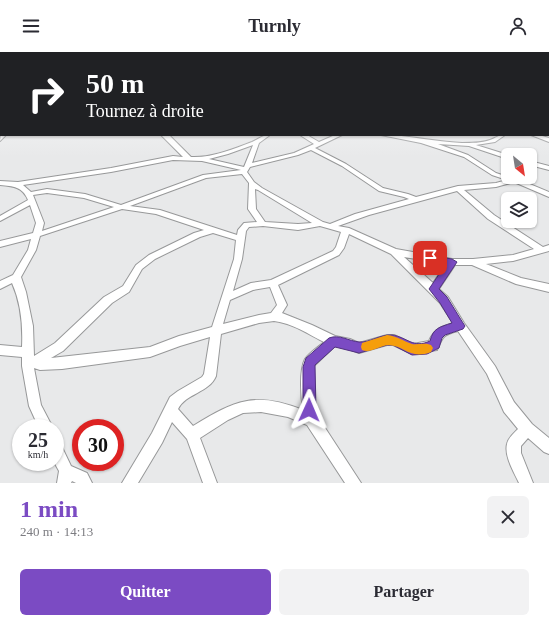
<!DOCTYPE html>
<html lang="fr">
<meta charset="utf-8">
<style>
body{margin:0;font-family:"Times New Roman",serif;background:#f2f2f3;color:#2b2b33;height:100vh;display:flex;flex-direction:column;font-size:15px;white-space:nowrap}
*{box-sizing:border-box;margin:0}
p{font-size:13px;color:#7c7c81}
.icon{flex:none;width:22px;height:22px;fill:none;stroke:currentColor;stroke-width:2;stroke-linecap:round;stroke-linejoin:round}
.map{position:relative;height:431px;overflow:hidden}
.panel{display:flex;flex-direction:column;background:#fff;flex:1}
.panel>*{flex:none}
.top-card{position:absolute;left:0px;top:0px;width:549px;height:84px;box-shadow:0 1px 3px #0004;background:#202124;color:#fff;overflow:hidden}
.needle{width:26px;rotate:150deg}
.controls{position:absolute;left:501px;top:96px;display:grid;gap:8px}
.controls a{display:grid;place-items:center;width:36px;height:36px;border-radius:6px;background:#fff;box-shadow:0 1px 3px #0004;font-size:20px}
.speed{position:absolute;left:12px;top:367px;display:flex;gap:8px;font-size:20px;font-weight:700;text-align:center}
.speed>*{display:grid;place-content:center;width:52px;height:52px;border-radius:50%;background:#fff;box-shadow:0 1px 3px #0004;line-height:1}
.speed small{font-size:10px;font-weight:400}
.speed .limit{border:6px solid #d22;background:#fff;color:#111}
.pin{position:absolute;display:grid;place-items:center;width:34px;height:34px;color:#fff;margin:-17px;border-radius:8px;box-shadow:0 2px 6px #0006}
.me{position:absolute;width:44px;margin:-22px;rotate:1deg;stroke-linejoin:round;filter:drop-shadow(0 0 3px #0008)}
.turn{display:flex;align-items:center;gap:14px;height:84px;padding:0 20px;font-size:18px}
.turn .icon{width:52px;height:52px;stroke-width:2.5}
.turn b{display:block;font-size:28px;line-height:34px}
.round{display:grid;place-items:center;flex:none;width:42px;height:42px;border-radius:6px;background:#f2f2f3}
.head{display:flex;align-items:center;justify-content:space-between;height:68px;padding:0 20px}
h1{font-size:24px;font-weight:700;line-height:30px;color:#7b4bc3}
.cta{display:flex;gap:8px;margin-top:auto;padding:8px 20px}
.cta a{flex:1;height:46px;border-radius:6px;background:#7b4bc3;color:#fff;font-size:16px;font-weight:700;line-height:46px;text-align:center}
.cta a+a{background:#f2f2f3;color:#2b2b33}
header{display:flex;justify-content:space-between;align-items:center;height:52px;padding:0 20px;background:#fff;font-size:18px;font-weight:700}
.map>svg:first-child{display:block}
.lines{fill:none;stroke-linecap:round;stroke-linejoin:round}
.minor-casing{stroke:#979899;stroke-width:2}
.minor{fill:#fff;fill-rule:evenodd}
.route{fill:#7b4bc3;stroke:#50317f}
.slow{fill:#f59e0b}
</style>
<header><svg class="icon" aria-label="menu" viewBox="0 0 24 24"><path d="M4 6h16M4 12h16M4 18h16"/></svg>Turnly<svg class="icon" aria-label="person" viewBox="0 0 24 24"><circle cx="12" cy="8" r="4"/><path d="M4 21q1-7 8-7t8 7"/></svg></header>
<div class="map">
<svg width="549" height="431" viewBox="0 0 549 431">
<rect width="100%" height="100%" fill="#e8e9ea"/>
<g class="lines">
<g class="minor-casing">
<path id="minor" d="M548 51H549V53H548Z
M0 52H1V54H0Z
M1 82 6 83 0 89Z
M161 83 170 84 191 105C212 106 233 97 252 90 259 87 262 83 270 83L259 91 252 111 294 101 314 92 300 83H307L319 90 335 83H342L315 96 346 112 383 136 408 142 416 145 458 134 496 131 507 128 492 123 464 105 421 91 381 83C408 83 435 90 462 91 471 91 482 91 490 88 496 86 498 83 505 83L495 90 476 93 508 103V107L469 94 438 92 468 103 496 121 508 125H523L520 128 549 140V145L514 130 496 135 464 138 494 163 543 195 549 193V199L513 209 486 212 521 226 549 232V240L516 232 472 213H455L439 237 448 245 464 271 495 314 514 350 532 372 549 386V402L544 400 528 386 521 394V401L533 431H519C514 420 504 404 507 392 508 386 514 381 518 377L504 360 487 322 458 279C443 283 443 284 437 298L412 302 393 293H387L359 301 349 297 335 294 314 314V349L318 365 361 431H345L307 373 288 365 261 360 243 361 228 368 200 386 217 431H203L187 387 172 370 162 391 138 431H122L152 381 170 345 178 339 202 325 204 322 210 285 180 294 150 305 62 317 40 318 34 316 41 353 53 376H39L29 354 22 314V305L0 303V293L22 295C23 273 21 251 12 231L0 237V229L13 223 28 198 31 187 0 195V189L33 181 36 171 30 153 0 169V164L28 148C23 135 13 134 0 133V129L18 130 111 116 173 104 183 105ZM253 93 244 115 209 107 228 102ZM311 98 342 114 379 139 404 145 409 147 355 162 330 172 323 170 262 136 254 130 247 120 250 115 298 103ZM173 108 202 109 241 118 203 123 121 153 85 142 47 137 31 140 23 133 111 120ZM242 122 249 131 248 157 257 170 244 171 238 178 237 183 160 158 130 154 206 126ZM255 137 258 138 312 171 298 172 265 170 256 157ZM457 139 488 167 534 197 513 203 473 207H452L396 197 349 176 338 174 369 163ZM47 141 84 146 114 155 42 179 44 171 33 143ZM122 157 156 162 204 178 194 181 149 203 136 213 123 234 104 245 55 291 34 304 33 274 26 240 21 225 36 198 40 184ZM263 174 298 178 320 174 341 180 336 195 333 199 271 228 251 231 233 239 242 207 246 179 249 175ZM213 181 236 188 234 207 212 275 179 284 150 295 51 306 63 299 112 251 129 240 142 217 155 207 200 185ZM349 182 391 202 440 251 453 271C440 275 434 277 429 289L413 292 394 283H387L359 291 350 287 335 284 312 273 282 261 287 253 278 233 339 203 344 196ZM404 205 446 212 433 231ZM270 235 277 253 271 261 259 263 223 272 230 248 253 238ZM274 269C292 271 308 282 324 290 318 295 309 301 305 307 299 318 301 346 303 358 255 339 235 348 193 374L178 357C186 341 209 341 216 324L221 282 259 271Z
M531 83H539L549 86V90Z
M530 109 549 114V118L530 113Z
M55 389 60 391 71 414 87 421 92 431H76L72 429 71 431H57L59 419 54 410Z"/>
</g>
<use href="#minor" class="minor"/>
</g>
<linearGradient id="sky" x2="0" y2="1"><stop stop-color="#67b6eb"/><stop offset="0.43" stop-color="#f5f5f6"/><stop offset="1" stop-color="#f5f5f6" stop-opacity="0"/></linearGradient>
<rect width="549" height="105" fill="url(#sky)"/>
<path class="route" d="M427 203 452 207 457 210 439 237 447 245 463 271 465 274 463 277 445 283 442 286 439 296 427 302 412 303 393 293H387L359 301 335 295 315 313 316 358 314 363 309 365 305 363 303 358V315L306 306 329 286C339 282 349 289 359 290 369 291 381 282 392 283 407 285 413 297 430 289 433 276 440 275 452 271L440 251 429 237 446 212 427 208Z"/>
<path class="slow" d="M387 283C397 284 403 289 412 292 418 293 425 290 431 293L433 296 431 300C410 308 405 294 389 293 380 293 371 302 362 298L361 295 362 291Z"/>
</svg>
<div class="controls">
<a><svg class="needle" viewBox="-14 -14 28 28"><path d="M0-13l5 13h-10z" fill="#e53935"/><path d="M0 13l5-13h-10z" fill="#7c7c81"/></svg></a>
<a><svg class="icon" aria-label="layers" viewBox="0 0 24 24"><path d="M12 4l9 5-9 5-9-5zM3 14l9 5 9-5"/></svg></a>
</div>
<div class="speed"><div>25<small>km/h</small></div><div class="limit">30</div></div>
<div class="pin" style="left:430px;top:206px;background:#d93025"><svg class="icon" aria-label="arrive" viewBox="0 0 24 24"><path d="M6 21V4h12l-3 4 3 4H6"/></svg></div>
<svg class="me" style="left:309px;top:358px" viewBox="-20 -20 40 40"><path d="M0-17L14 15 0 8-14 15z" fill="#7b4bc3" stroke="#fff" stroke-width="4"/></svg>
<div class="top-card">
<div class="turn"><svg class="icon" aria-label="right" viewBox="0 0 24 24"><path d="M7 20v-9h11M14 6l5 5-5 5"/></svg><div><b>50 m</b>Tournez à droite</div></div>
</div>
</div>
<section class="panel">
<div class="head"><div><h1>1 min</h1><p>240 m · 14:13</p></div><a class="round"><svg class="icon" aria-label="close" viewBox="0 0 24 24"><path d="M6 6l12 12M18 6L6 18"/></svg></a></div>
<div class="cta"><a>Quitter</a><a>Partager</a></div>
</section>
